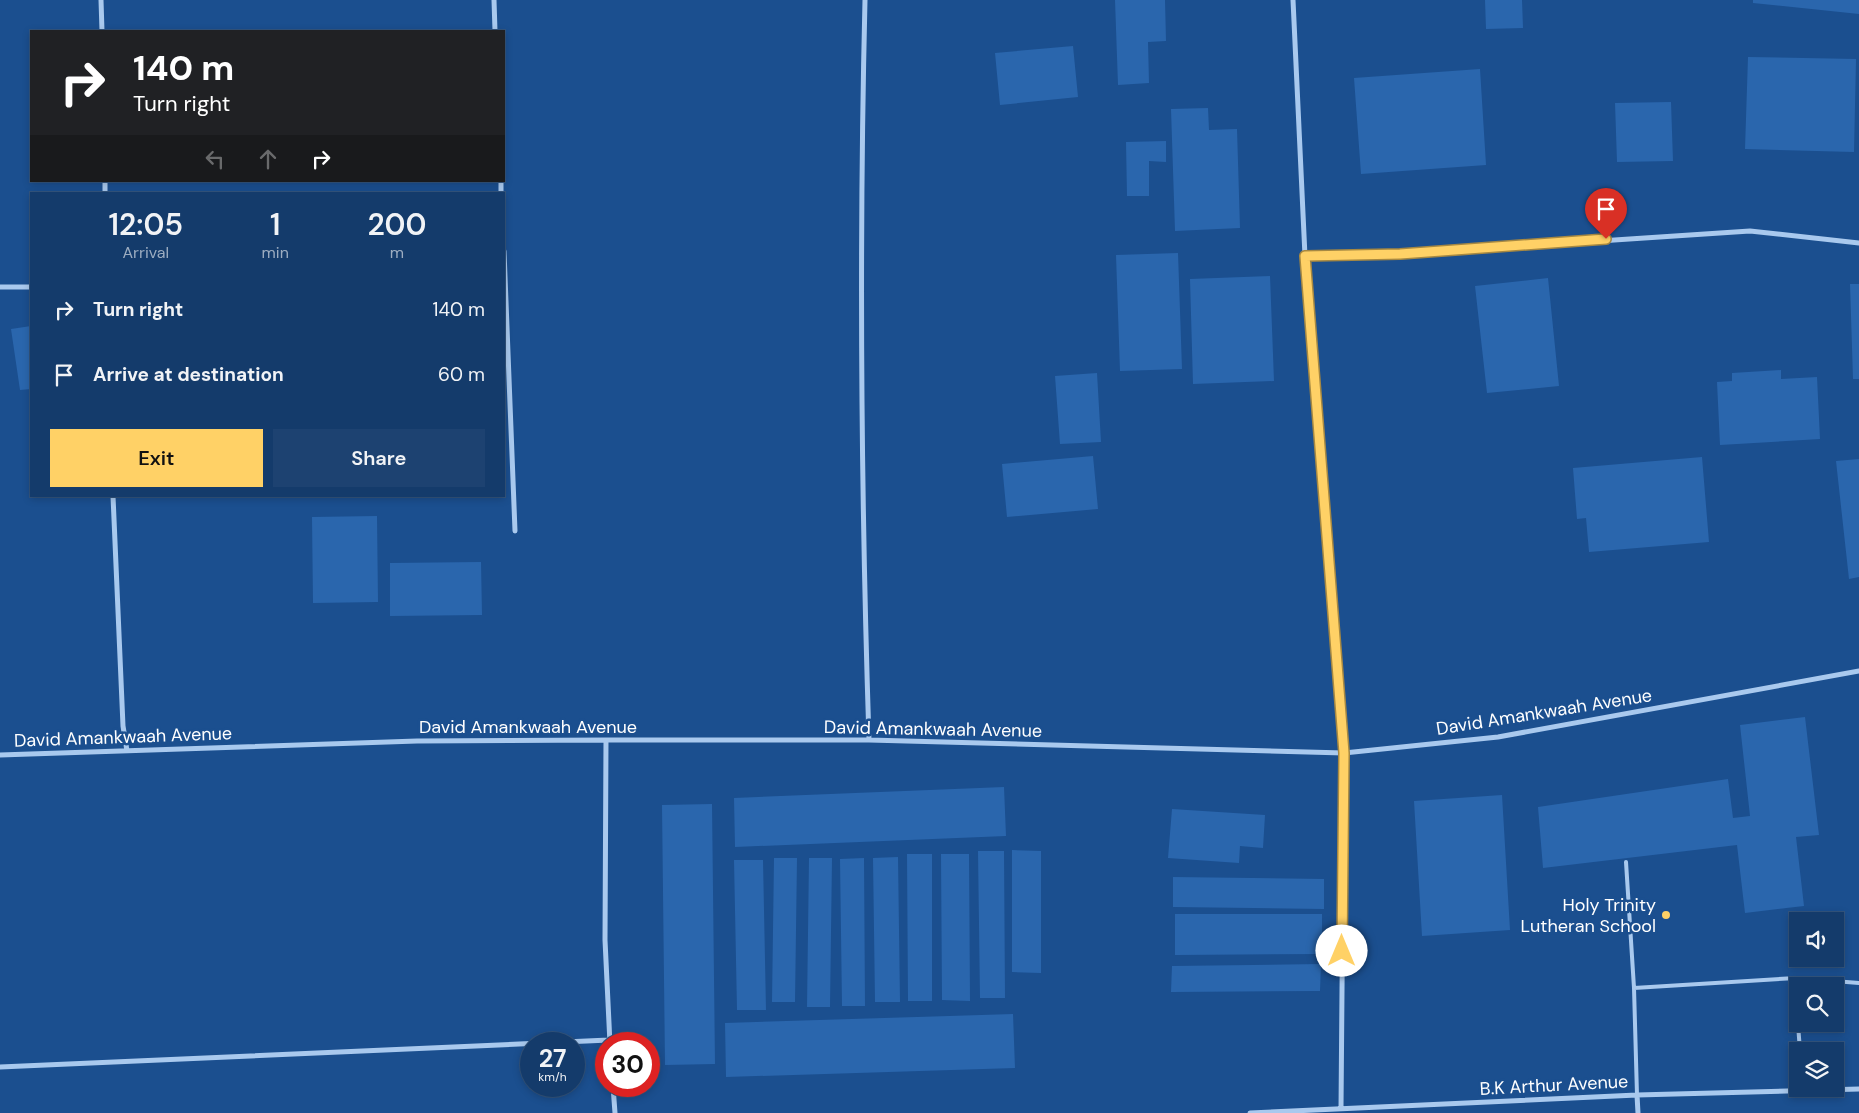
<!DOCTYPE html>
<style>
body{margin:0;font-family:"DM Sans",sans-serif;background:#1d4271;color:#f1f3f6;height:100vh;display:flex;flex-direction:column;font-size:19px;white-space:nowrap}
*{box-sizing:border-box;margin:0}
p{font-size:16px;color:#9dadc1}
.icon{flex:none;width:28px;height:28px;fill:none;stroke:currentColor;stroke-width:2;stroke-linecap:round;stroke-linejoin:round}
.map{position:relative;flex:1;overflow:hidden}
.sheet{position:absolute;left:30px;top:192px;width:475px;height:305px;display:flex;flex-direction:column;background:#143b6b;border-radius:0px;box-shadow:0 2px 8px #0003,0 0 0 1px #33557e}
.sheet>*{flex:none}
.top-card{position:absolute;left:30px;top:30px;width:475px;height:152px;border-radius:0px;box-shadow:0 2px 8px #0003,0 0 0 1px #33557e;background:#202124;color:#fff;overflow:hidden}
.tools{position:absolute;left:1789px;top:912px;display:grid;gap:10px}
.tools a{display:grid;place-items:center;width:55px;height:55px;border-radius:0px;background:#143b6b;box-shadow:0 2px 8px #0003,0 0 0 1px #33557e;font-size:25px}
.speed{position:absolute;left:520px;top:1032px;display:flex;gap:10px;font-size:25px;font-weight:700;text-align:center}
.speed>*{display:grid;place-content:center;width:65px;height:65px;border-radius:50%;background:#143b6b;box-shadow:0 2px 8px #0003,0 0 0 1px #33557e;line-height:1}
.speed small{font-size:12px;font-weight:400}
.speed .limit{border:8px solid #d22;background:#fff;color:#111}
.pin{position:absolute;display:grid;place-items:center;width:42px;height:42px;color:#fff;margin:-51px -21px;border-radius:50% 50% 50% 0;rotate:-45deg;box-shadow:0 0 5px #0007}
.pin .icon{rotate:45deg}
.me{position:absolute;width:55px;margin:-28px;rotate:0deg;stroke-linejoin:round;filter:drop-shadow(0 0 4px #0008)}
.turn{display:flex;align-items:center;gap:18px;height:105px;padding:0 20px;font-size:22px}
.turn .icon{width:65px;height:65px;stroke-width:2.5}
.turn b{display:block;font-size:35px;line-height:42px}
.lanes{display:flex;align-items:center;height:48px;padding:0 20px;background:#0003;justify-content:center;gap:25px;direction:ltr}
.lanes .off{opacity:.35}
.eta{display:flex;justify-content:space-evenly;align-items:center;height:85px;text-align:center}
.eta b{font-size:30px;font-weight:600;line-height:35px}
.primary-button{display:flex;gap:10px;margin-top:auto;padding:10px 20px}
.primary-button a{flex:1;height:58px;border-radius:0px;background:#ffd166;color:#111;font-size:20px;font-weight:600;line-height:58px;text-align:center}
.primary-button a+a{background:#1d4271;color:#f1f3f6}
ul{padding:0;list-style:none}
li{display:flex;align-items:center;gap:15px;height:65px;padding:0 20px}
li div{flex:1}
li b{display:block;font-size:19px}
li em{font-style:normal}
.map>svg:first-child{display:block}
.building{fill:#2a66ad}
.lines{fill:none;stroke-linecap:round;stroke-linejoin:round}
.service{stroke:#a9c9ee;stroke-width:4}
.minor{stroke:#a9c9ee;stroke-width:5}
.route-casing{stroke:#a68842;stroke-width:12}
.route{stroke:#ffd166;stroke-width:9}
.poi-dot{fill:#ffd166;stroke:#1b4f8f;stroke-width:2}
.labels{text-anchor:middle;dominant-baseline:central;stroke-width:5;stroke-linejoin:round;paint-order:stroke}
.street-label{font-size:18px;fill:#fff;stroke:#1b4f8f}
.poi-label{font-size:18px;fill:#fff;stroke:#1b4f8f;text-anchor:end}
</style>
<div class="map">
<svg width="1859" height="1113" viewBox="0 0 1859 1113">
<rect width="100%" height="100%" fill="#1b4f8f"/>
<path class="building" d="M1115 0H1165L1166 41 1148 42 1149 83 1118 85Z
M1485 0H1522L1523 28 1486 29Z
M1753 0H1859V14L1753 3Z
M1073 46 1078 97 1000 105 995 53Z
M1748 57 1856 59 1854 152 1745 149Z
M1480 69 1486 165 1361 174 1354 78Z
M1671 102 1673 161 1617 162 1615 103Z
M1208 108 1209 130 1237 129 1240 228 1175 231 1171 109Z
M1166 141V162L1149 161V196H1127L1126 142Z
M1178 253 1182 369 1120 371 1116 255Z
M1270 276 1274 381 1193 384 1190 279Z
M1548 278 1559 386 1487 393 1475 286Z
M1850 284H1859V379H1853Z
M31 326V389L20 390 11 329Z
M1781 370V379L1817 377 1820 439 1720 445 1717 382 1732 381V373Z
M1097 373 1101 442 1060 444 1055 376Z
M1093 456 1098 509 1007 517 1002 464Z
M1702 457 1709 542 1589 552 1586 518 1577 519 1573 468Z
M1859 459V577L1849 579 1836 461Z
M377 516 378 602 313 603 312 517Z
M481 562 482 615 390 616V563Z
M1805 717 1819 835 1796 837 1804 906 1745 913 1737 845 1543 868 1538 807 1728 779 1733 818 1750 816 1740 725Z
M1004 787 1006 836 735 847 734 798Z
M1502 795 1510 930 1422 936 1414 801Z
M712 804 715 1064 665 1065 662 805Z
M1172 809 1265 815 1263 848 1240 846 1239 863 1168 858Z
M1012 850 1041 851V973L1012 972Z
M978 851H1004L1005 998H980Z
M907 854H932V1001H908Z
M941 854H969L970 1001 942 1000Z
M898 857 900 1002H875L873 858Z
M774 858H797L795 1002H772Z
M809 858H832L830 1007H807Z
M864 858 865 1006H842L840 859Z
M734 860H763L766 1010H737Z
M1173 877 1324 879V909L1173 907Z
M1175 914H1322V954L1175 955Z
M1321 964 1320 991 1171 992 1172 966Z
M1013 1014 1015 1068 726 1077 725 1023Z"/>
<g class="lines">
<path class="service" d="M1626 862 1634 988
M1796 978 1859 983
M1798 1024 1800 1051
M1637 1095 1634 988 1796 978 1798 1009"/>
<path class="minor" d="M101 0 102 31
M494 0 495 31
M865 0C859 247 861 493 869 740
M1293 0 1305 256 1344 753 1341 1109
M501 181V194
M105 194V181
M504 251 515 531
M1305 256 1401 254 1750 231 1859 243
M0 287H31
M113 496 123 726 127 751
M606 740 605 940 610 1044
M0 755 417 741 606 740H869L1344 753 1498 737 1859 671
M0 1067 609 1040
M613 1086 615 1113
M1637 1095 1638 1113
M1250 1113 1637 1095 1859 1089"/>
</g>
<g class="lines">
<g class="route-casing">
<path id="route" d="M1342 951 1344 753 1305 256 1400 254 1606 239"/>
</g>
<use href="#route" class="route"/>
</g>
<circle class="poi-dot" cx="1666" cy="915" r="5"/>
<g class="labels">
<g class="street-label">
<text transform="translate(1544 712) rotate(-9)">David Amankwaah Avenue</text>
<text x="528" y="727">David Amankwaah Avenue</text>
<text transform="translate(933 729) rotate(1)">David Amankwaah Avenue</text>
<text transform="translate(123 737) rotate(-2)">David Amankwaah Avenue</text>
<text transform="translate(1554 1085) rotate(-3)">B.K Arthur Avenue</text>
</g>
<g class="poi-label">
<text x="1656" y="905">Holy Trinity<tspan x="1656" dy="21">Lutheran School</tspan></text>
</g>
</g>
</svg>
<div class="tools">
<a><svg class="icon" aria-label="sound" viewBox="0 0 24 24"><path d="M4 9h4l5-4v14l-5-4H4zM17 9q2 3 0 6"/></svg></a>
<a><svg class="icon" aria-label="search" viewBox="0 0 24 24"><circle cx="10" cy="10" r="6"/><path d="M15 15l6 6"/></svg></a>
<a><svg class="icon" aria-label="layers" viewBox="0 0 24 24"><path d="M12 4l9 5-9 5-9-5zM3 14l9 5 9-5"/></svg></a>
</div>
<div class="speed"><div>27<small>km/h</small></div><div class="limit">30</div></div>
<div class="pin" style="left:1606px;top:239px;background:#d93025"><svg class="icon" aria-label="arrive" viewBox="0 0 24 24"><path d="M6 21V4h12l-3 4 3 4H6"/></svg></div>
<svg class="me" style="left:1342px;top:951px" viewBox="-20 -20 40 40"><circle r="19" fill="#fff"/><path d="M0-13L10 11 0 6-10 11z" fill="#ffd166"/></svg>
<div class="top-card">
<div class="turn"><svg class="icon" aria-label="right" viewBox="0 0 24 24"><path d="M7 20v-9h11M14 6l5 5-5 5"/></svg><div><b>140 m</b>Turn right</div></div>
<div class="lanes"><svg class="icon off" aria-label="left" viewBox="0 0 24 24"><path d="M17 20v-9H6M10 6l-5 5 5 5"/></svg><svg class="icon off" aria-label="ahead" viewBox="0 0 24 24"><path d="M12 20V5M6 11l6-6 6 6"/></svg><svg class="icon" aria-label="right" viewBox="0 0 24 24"><path d="M7 20v-9h11M14 6l5 5-5 5"/></svg></div>
</div>
<section class="sheet">
<div class="eta">
<div><b>12:05</b><p>Arrival</p></div>
<div><b>1</b><p>min</p></div>
<div><b>200</b><p>m</p></div>
</div>
<ul>
<li><svg class="icon" aria-label="right" viewBox="0 0 24 24"><path d="M7 20v-9h11M14 6l5 5-5 5"/></svg><div><b>Turn right</b></div><em>140 m</em></li>
<li><svg class="icon" aria-label="arrive" viewBox="0 0 24 24"><path d="M6 21V4h12l-3 4 3 4H6"/></svg><div><b>Arrive at destination</b></div><em>60 m</em></li>
</ul>
<div class="primary-button"><a>Exit</a><a>Share</a></div>
</section>
</div>
